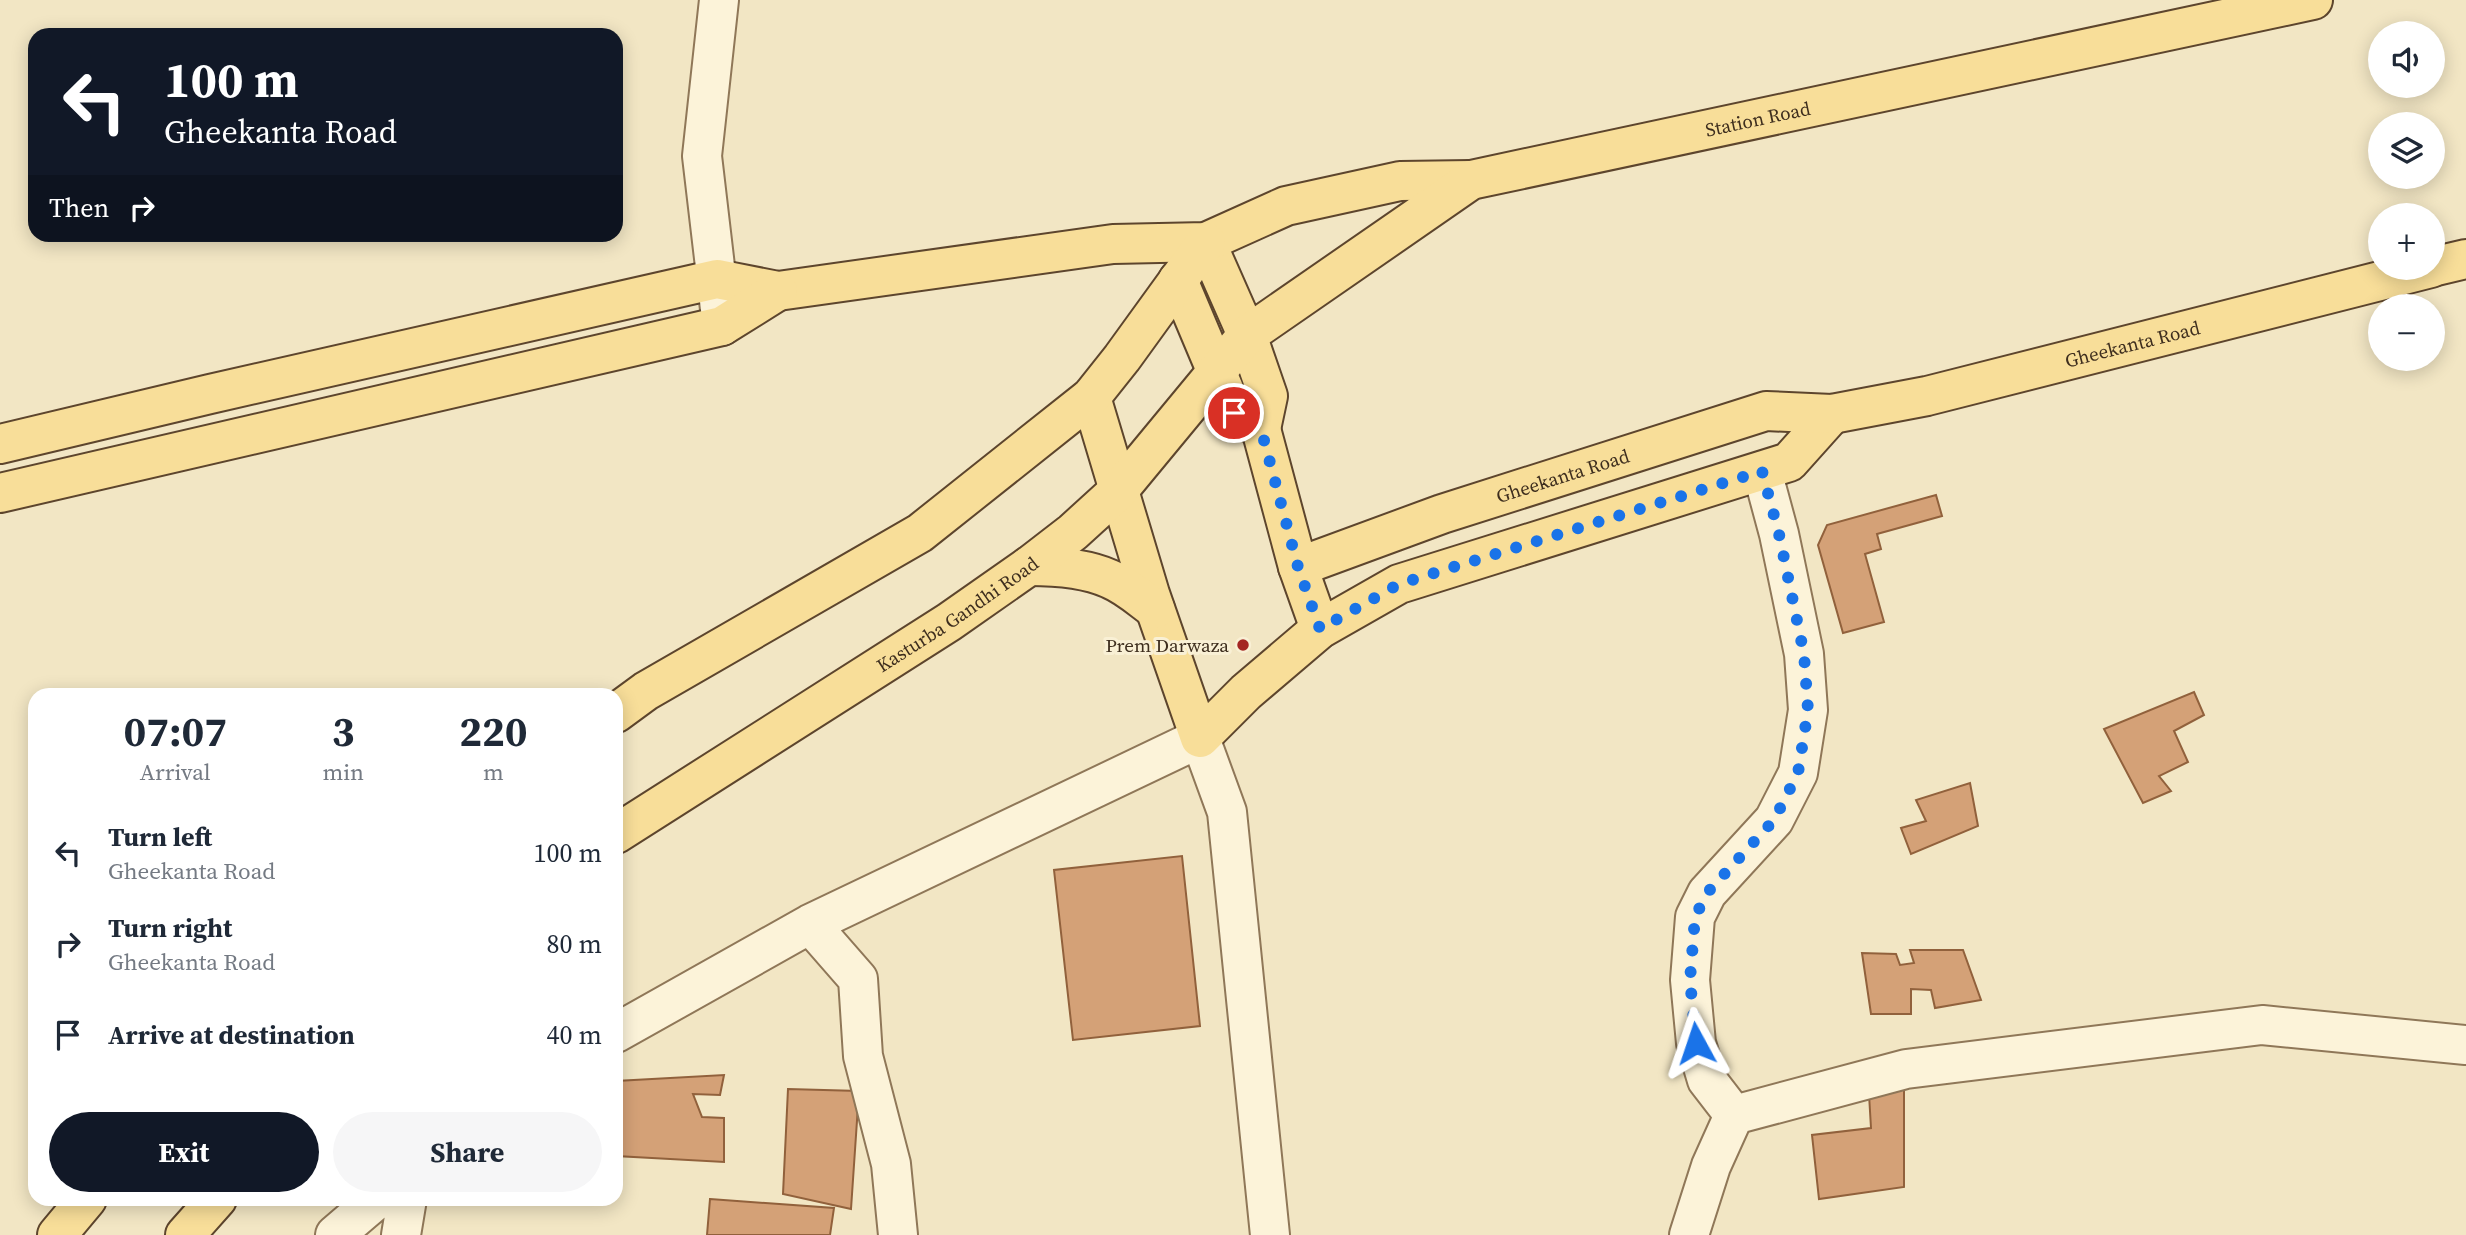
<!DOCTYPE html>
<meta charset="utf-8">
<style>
body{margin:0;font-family:"Source Serif 4",serif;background:#f6f6f7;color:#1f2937;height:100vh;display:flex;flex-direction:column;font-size:26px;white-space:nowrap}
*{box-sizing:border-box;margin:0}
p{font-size:23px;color:#747a83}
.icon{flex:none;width:38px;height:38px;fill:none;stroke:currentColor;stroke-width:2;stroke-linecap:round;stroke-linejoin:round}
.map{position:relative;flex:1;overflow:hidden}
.details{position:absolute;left:28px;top:688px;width:595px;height:518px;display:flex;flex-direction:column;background:#fff;border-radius:21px;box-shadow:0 4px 18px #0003}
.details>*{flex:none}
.top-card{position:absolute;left:28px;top:28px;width:595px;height:214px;border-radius:21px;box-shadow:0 4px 18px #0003;background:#111827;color:#fff;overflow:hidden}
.controls{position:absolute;left:2368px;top:21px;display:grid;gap:14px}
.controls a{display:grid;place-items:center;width:77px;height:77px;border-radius:50%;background:#fff;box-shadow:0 4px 18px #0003;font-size:35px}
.pin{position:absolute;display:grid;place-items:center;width:60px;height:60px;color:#fff;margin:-30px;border:4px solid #fff;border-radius:50%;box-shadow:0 2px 7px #0007}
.me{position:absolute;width:77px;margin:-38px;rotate:355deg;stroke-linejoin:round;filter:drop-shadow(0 0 5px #0008)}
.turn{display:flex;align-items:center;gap:24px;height:147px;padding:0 21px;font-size:32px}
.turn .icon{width:91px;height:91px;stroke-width:2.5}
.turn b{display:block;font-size:49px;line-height:60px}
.then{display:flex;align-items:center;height:66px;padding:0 21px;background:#0003;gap:14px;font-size:26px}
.eta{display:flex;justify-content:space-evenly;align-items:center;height:119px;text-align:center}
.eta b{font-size:42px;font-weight:700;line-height:49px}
.button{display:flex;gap:14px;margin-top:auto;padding:14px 21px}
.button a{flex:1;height:80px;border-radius:42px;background:#111827;color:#fff;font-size:28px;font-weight:700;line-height:80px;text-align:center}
.button a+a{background:#f6f6f7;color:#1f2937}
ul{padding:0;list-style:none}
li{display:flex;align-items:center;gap:21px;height:91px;padding:0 21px}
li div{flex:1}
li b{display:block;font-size:26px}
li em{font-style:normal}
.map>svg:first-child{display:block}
.building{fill:#d4a177;stroke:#91613c;stroke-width:2}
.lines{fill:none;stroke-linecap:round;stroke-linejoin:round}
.minor-casing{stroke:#8f7758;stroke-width:42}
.major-casing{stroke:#5d452d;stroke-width:42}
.minor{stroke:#fcf3d9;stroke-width:38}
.major{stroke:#f8de99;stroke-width:38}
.route{stroke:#1a73e8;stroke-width:12;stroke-dasharray:0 21.6}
.poi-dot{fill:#a42622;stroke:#f9f0d5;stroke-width:2.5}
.labels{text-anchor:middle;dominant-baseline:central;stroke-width:6;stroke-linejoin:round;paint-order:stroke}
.street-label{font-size:19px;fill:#3e2e1e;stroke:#f9f0d5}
.poi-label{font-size:19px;fill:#3e2e1e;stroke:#f9f0d5;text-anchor:end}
</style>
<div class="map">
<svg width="2466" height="1235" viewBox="0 0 2466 1235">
<rect width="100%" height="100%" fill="#f2e6c4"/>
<path class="building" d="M1936 495 1942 516 1877 534 1881 549 1865 554 1884 622 1843 633 1818 545 1827 525Z
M2194 692 2204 715 2174 731 2188 762 2159 776 2171 791 2143 803 2104 729Z
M1970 783 1978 826 1911 854 1901 828 1926 821 1916 800Z
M1182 856 1200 1026 1073 1040 1054 870Z
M1910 950H1963L1981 1000 1935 1008 1931 990 1911 989V1014H1871L1862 953 1896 954 1900 965 1914 963Z
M724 1075 720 1095 693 1094 702 1117 724 1118V1162L616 1156V1081Z
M1904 1087V1187L1819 1199 1812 1135 1871 1128 1869 1094Z
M788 1089 859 1091 851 1209 783 1194Z
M710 1199 834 1208 830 1235H707Z"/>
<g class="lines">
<g class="minor-casing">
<path id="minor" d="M719 0 702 156 722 326
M810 924 858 979 863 1056 891 1164 898 1235
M616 1033 810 924 1200 738 1227 812 1270 1235
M1734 1115 1906 1069 2262 1025 2466 1045
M1734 1115 1707 1080 1696 1043 1690 980 1695 917 1707 893 1774 820 1798 773 1808 710 1804 654 1779 534 1762 471
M335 1235 377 1199
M401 1235 407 1199
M1689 1235 1711 1166 1734 1115"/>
</g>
<g class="major-casing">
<g id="major">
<path d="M1206 242 1247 335 1268 396 1261 429"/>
<path d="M2432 267 2466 259"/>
<path d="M1178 280 1234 413 1261 429 1298 567 1320 629"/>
<path d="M1091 397 1150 594 1200 738 1246 692 1320 629 1399 584 1789 462 1832 414"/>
<path d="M0 444 210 394 717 279 778 291 1113 244 1206 242 1286 206 1400 181 1471 180"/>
<path d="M0 493 722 326 778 291"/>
<path d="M1029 566C1055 566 1086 568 1110 579 1127 586 1141 599 1155 609"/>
<path id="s1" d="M1298 567 1442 514 1766 411 1832 414 1927 396 2431 268"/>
<path d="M616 713 646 691 920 533 1091 397 1122 358 1206 242"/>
<path id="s2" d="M616 834 949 622 1029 566 1073 532 1118 491 1247 335 1471 180 2313 0"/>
<path d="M57 1235 87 1199"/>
<path d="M185 1235 217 1199"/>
</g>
</g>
<use href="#minor" class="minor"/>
<use href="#major" class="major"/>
</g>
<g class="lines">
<path class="route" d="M1234 413 1261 429 1298 567 1320 629 1399 584 1762 471 1779 534 1804 654 1808 710 1798 773 1774 820 1707 893 1695 917 1690 980 1696 1043"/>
</g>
<circle class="poi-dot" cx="1243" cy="645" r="7"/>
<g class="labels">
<g class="street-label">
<text stroke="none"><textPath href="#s2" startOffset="1377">Station Road</textPath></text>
<text stroke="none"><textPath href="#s1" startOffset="868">Gheekanta Road</textPath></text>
<text stroke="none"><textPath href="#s1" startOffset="280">Gheekanta Road</textPath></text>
<text stroke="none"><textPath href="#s2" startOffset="406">Kasturba Gandhi Road</textPath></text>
</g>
<g class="poi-label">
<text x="1229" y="645">Prem Darwaza</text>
</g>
</g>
</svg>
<div class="controls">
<a><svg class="icon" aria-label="sound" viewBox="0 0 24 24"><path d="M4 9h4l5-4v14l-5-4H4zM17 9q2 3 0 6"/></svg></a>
<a><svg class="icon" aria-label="layers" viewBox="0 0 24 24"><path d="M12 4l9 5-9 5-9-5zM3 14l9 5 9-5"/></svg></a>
<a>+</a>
<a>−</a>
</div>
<div class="pin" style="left:1234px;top:413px;background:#d93025"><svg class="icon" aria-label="arrive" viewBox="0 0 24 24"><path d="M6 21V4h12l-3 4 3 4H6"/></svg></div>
<svg class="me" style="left:1696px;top:1043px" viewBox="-20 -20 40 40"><path d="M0-17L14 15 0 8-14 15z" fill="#1a73e8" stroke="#fff" stroke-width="4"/></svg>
<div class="top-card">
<div class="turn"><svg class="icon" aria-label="left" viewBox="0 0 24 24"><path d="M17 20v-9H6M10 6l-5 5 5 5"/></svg><div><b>100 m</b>Gheekanta Road</div></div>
<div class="then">Then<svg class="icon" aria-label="right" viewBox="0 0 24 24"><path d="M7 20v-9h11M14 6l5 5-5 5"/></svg></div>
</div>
<section class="details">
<div class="eta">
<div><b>07:07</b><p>Arrival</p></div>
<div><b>3</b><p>min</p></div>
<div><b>220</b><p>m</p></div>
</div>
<ul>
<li><svg class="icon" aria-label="left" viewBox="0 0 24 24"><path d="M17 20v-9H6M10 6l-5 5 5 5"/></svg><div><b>Turn left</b><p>Gheekanta Road</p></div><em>100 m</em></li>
<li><svg class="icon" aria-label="right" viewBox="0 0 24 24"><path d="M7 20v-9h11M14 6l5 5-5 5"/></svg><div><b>Turn right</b><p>Gheekanta Road</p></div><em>80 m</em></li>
<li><svg class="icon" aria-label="arrive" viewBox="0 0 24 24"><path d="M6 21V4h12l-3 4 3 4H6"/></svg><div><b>Arrive at destination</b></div><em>40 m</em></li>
</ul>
<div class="button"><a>Exit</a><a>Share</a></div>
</section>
</div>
